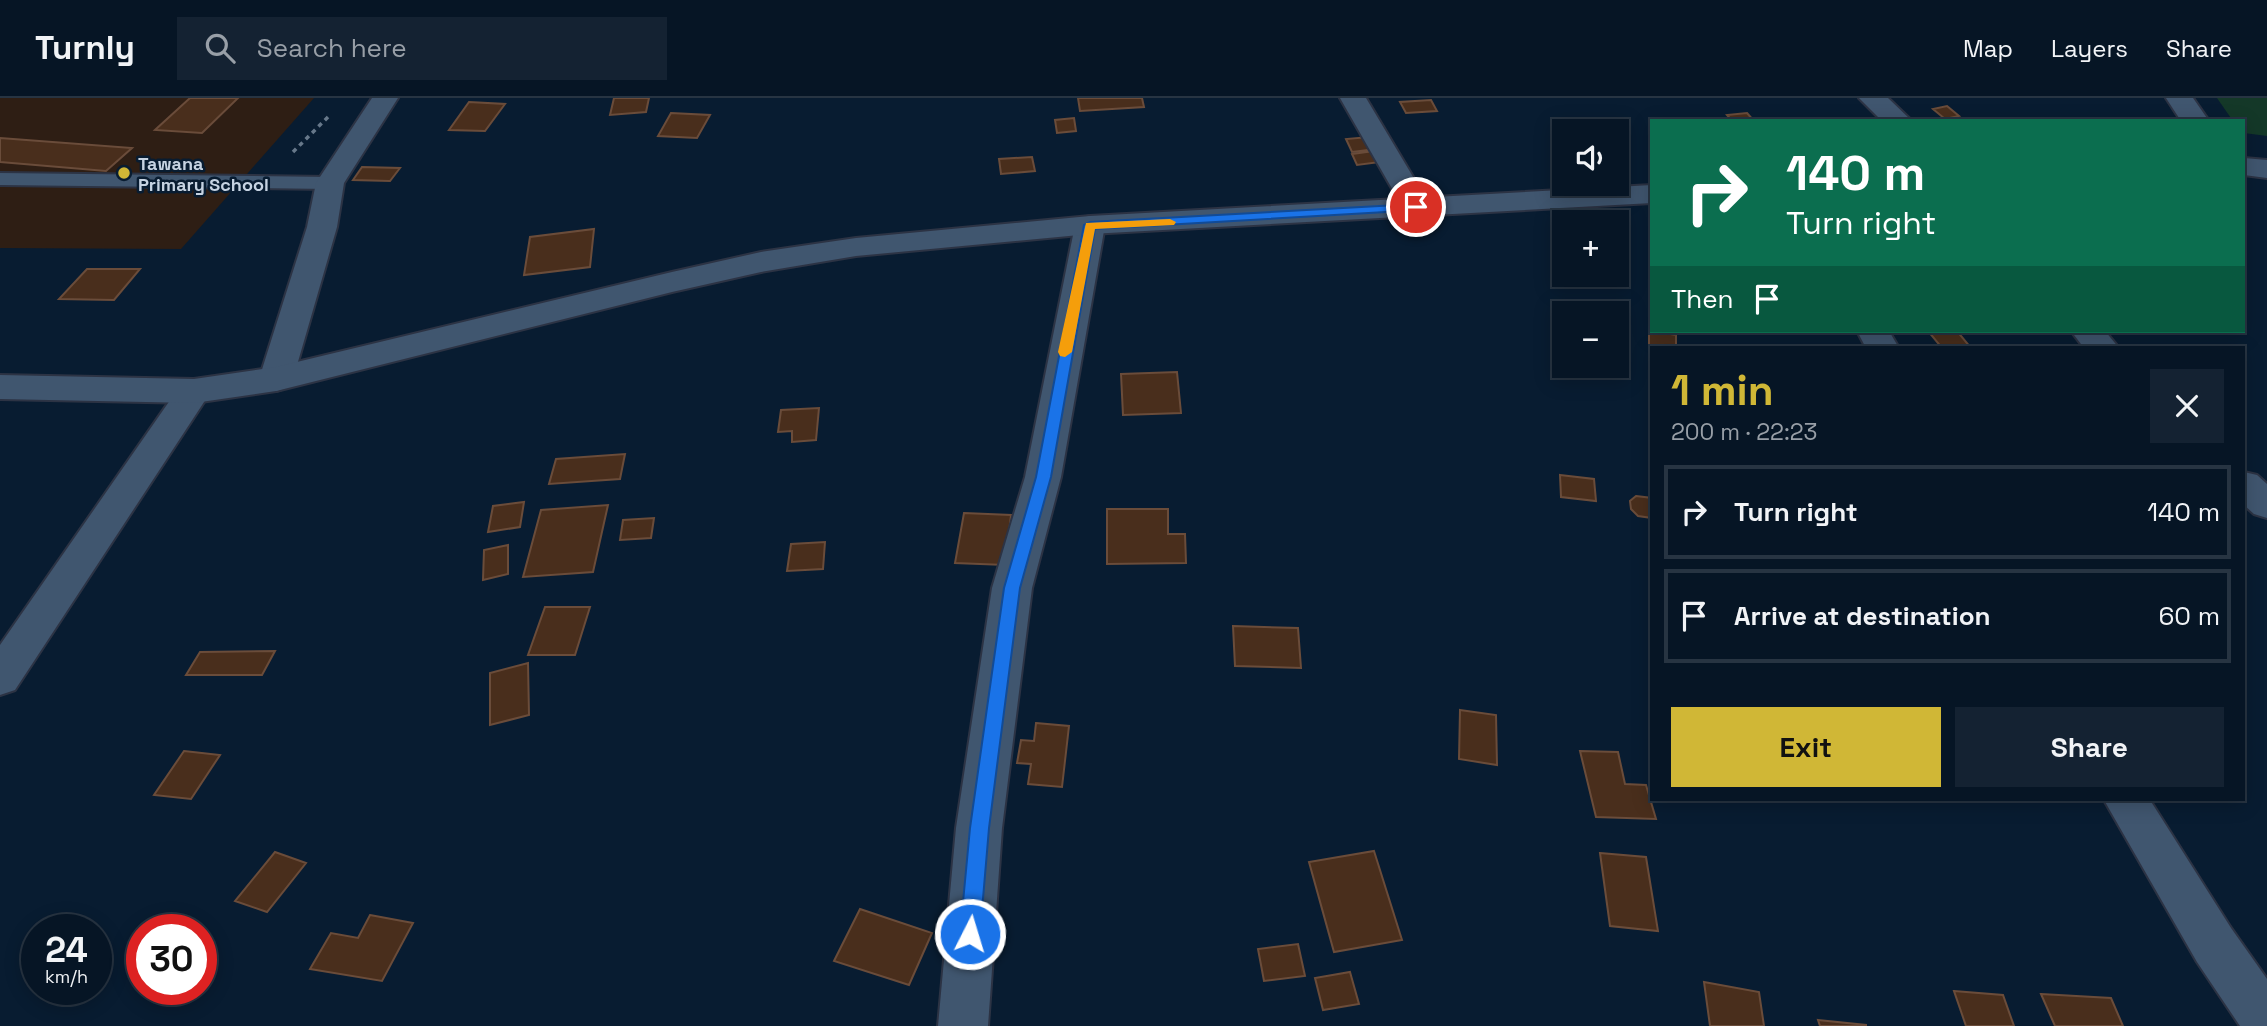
<!DOCTYPE html>
<meta charset="utf-8">
<style>
body{margin:0;font-family:"Space Grotesk",sans-serif;background:#142232;color:#f1f3f6;height:100vh;display:flex;flex-direction:column;font-size:26px;white-space:nowrap}
*{box-sizing:border-box;margin:0}
p{font-size:23px;color:#989fa7}
.icon{flex:none;width:38px;height:38px;fill:none;stroke:currentColor;stroke-width:2;stroke-linecap:round;stroke-linejoin:round}
.map{position:relative;flex:1;overflow:hidden}
.sheet{position:absolute;left:1650px;top:248px;width:595px;height:455px;display:flex;flex-direction:column;background:#061525;border-radius:0px;box-shadow:0 4px 18px #0003,0 0 0 2px #273442}
.sheet>*{flex:none}
.hud{position:absolute;left:1650px;top:21px;width:595px;height:214px;border-radius:0px;box-shadow:0 4px 18px #0003,0 0 0 2px #273442;background:#0b6e4f;color:#fff;overflow:hidden}
.buttons{position:absolute;left:1552px;top:21px;display:grid;gap:14px}
.buttons a{display:grid;place-items:center;width:77px;height:77px;border-radius:0px;background:#061525;box-shadow:0 4px 18px #0003,0 0 0 2px #273442;font-size:35px}
.speed{position:absolute;left:21px;top:816px;display:flex;gap:14px;font-size:35px;font-weight:700;text-align:center}
.speed>*{display:grid;place-content:center;width:91px;height:91px;border-radius:50%;background:#061525;box-shadow:0 4px 18px #0003,0 0 0 2px #273442;line-height:1}
.speed small{font-size:18px;font-weight:400}
.speed .limit{border:10px solid #d22;background:#fff;color:#111}
.pin{position:absolute;display:grid;place-items:center;width:60px;height:60px;color:#fff;margin:-30px;border:4px solid #fff;border-radius:50%;box-shadow:0 2px 7px #0007}
.me{position:absolute;width:77px;margin:-38px;rotate:5deg;stroke-linejoin:round;filter:drop-shadow(0 0 5px #0008)}
.turn{display:flex;align-items:center;gap:24px;height:147px;padding:0 21px;font-size:32px}
.turn .icon{width:91px;height:91px;stroke-width:2.5}
.turn b{display:block;font-size:49px;line-height:60px}
.then{display:flex;align-items:center;height:66px;padding:0 21px;background:#0003;gap:14px;font-size:26px}
.round{display:grid;place-items:center;flex:none;width:74px;height:74px;border-radius:0px;background:#142232}
.head{display:flex;align-items:center;justify-content:space-between;height:119px;padding:0 21px}
h1{font-size:42px;font-weight:700;line-height:52px;color:#d0b736}
.action{display:flex;gap:14px;margin-top:auto;padding:14px 21px}
.action a{flex:1;height:80px;border-radius:0px;background:#d0b736;color:#111;font-size:28px;font-weight:700;line-height:80px;text-align:center}
.action a+a{background:#142232;color:#f1f3f6}
ul{padding:0;list-style:none}
li{display:flex;align-items:center;gap:21px;height:94px;margin:0 14px 10px;padding:0 7px;border:4px solid #273442;border-radius:0px}
li div{flex:1}
li b{display:block;font-size:26px}
li em{font-style:normal}
header{display:flex;align-items:center;gap:42px;box-sizing:border-box;height:98px;padding:0 35px;background:#061525;border-bottom:2px solid #273442}
header strong{font-size:33px}
nav{display:flex;gap:38px;margin-inline-start:auto;font-size:24px}
.search{width:490px;height:63px;background:#142232;display:flex;align-items:center;gap:18px;box-sizing:border-box;padding:0 24px;border-radius:0px;color:#989fa7;font-size:26px}
.map>svg:first-child{display:block}
.education{fill:#2e1e14}
.green{fill:#143828}
.building{fill:#492e1c;stroke:#6a4c3a;stroke-width:2}
.lines{fill:none;stroke-linecap:round;stroke-linejoin:round}
.lane-casing{stroke:#2c3344;stroke-width:4}
.street-casing{stroke:#2c3344;stroke-width:4}
.secondary-casing{stroke:#2c3344;stroke-width:4}
.path{stroke:#67788a;stroke-width:3.5;stroke-dasharray:4.5 4.5;stroke-linecap:butt}
.lane{fill:#40566f;fill-rule:evenodd}
.street{fill:#40566f;fill-rule:evenodd}
.secondary{fill:#40566f;fill-rule:evenodd}
.route{fill:#1a73e8;stroke:#114b97;stroke-width:2}
.slow{fill:#f59e0b}
.poi-dot{fill:#d0b736;stroke:#081c31;stroke-width:2.5}
.labels{text-anchor:middle;dominant-baseline:central;stroke-width:5;stroke-linejoin:round;paint-order:stroke}
.far-poi-label{font-size:18px;font-weight:bold;fill:#c6d3e2;stroke:#081c31;text-anchor:start}
</style>
<header>
<strong>Turnly</strong>
<div class="search"><svg class="icon" aria-label="search" viewBox="0 0 24 24"><circle cx="10" cy="10" r="6"/><path d="M15 15l6 6"/></svg>Search here</div>
<nav><a>Map</a><a>Layers</a><a>Share</a></nav>
</header>
<div class="map">
<svg width="2267" height="928" viewBox="0 0 2267 928">
<rect width="100%" height="100%" fill="#081c31"/>
<path class="education" d="M0 0H314L181 151 0 150Z"/>
<path class="green" d="M2217 0H2267V38L2244 35V23H2233Z"/>
<path class="building" d="M190 0H238L202 35 155 32Z
M614 0H649L646 14 610 17Z
M1078 0H1142L1144 9 1080 13Z
M1431 2 1437 13 1406 15 1400 4Z
M469 4 505 6 485 33 449 32Z
M1947 8 1959 18 1945 21 1933 11Z
M671 15 710 17 697 40 658 38Z
M1747 15 1754 23H1732L1727 17Z
M1074 20 1076 33 1057 35 1055 22Z
M1369 39 1376 51 1352 54 1346 41Z
M0 40 132 50 106 73 0 64Z
M1374 53 1380 64 1357 67 1352 56Z
M1032 59 1035 73 1001 76 999 61Z
M362 69 400 70 390 83 353 82Z
M594 131 590 169 524 177 530 139Z
M87 171H140L114 202 59 201Z
M1649 232 1676 237V250L1649 248Z
M1928 233H1957L1971 250H1942Z
M1177 274 1181 315 1123 317 1121 276Z
M819 310 816 342 792 344V333L778 334 781 312Z
M625 356 620 381 549 386 556 361Z
M1560 377 1594 381 1596 403 1561 399Z
M1636 398 1652 400V420L1638 418 1631 411 1630 403Z
M524 404 520 429 488 434 493 408Z
M608 407 593 474 523 479 541 412Z
M1107 411H1168V436H1185L1186 465 1107 466Z
M964 415 1011 417 1005 467 955 465Z
M654 420 651 440 620 442 623 422Z
M825 444 823 471 787 473 791 446Z
M508 447V476L483 482 484 452Z
M545 509H590L575 557H528Z
M1233 528 1298 530 1301 570 1235 568Z
M275 553 262 577H186L200 554Z
M528 565 529 617 490 627V575Z
M1460 612 1496 617 1497 667 1459 661Z
M1036 625 1069 628 1062 689 1028 686 1031 666 1017 665 1021 642 1034 643Z
M184 653 220 657 191 701 154 697Z
M1580 653 1618 654 1625 686 1646 687 1656 721 1596 719Z
M1374 753 1402 842 1334 854 1309 764Z
M275 754 306 765 267 814 235 803Z
M1600 755 1646 759 1658 833 1610 828Z
M860 811 932 835 909 887 834 863Z
M370 817 413 825 382 883 310 871 331 835 358 840Z
M1298 846 1305 878 1264 883 1258 851Z
M1350 874 1359 906 1323 912 1315 880Z
M1704 884 1759 894 1764 928H1710Z
M1954 893 2003 897 2014 928H1966Z
M2041 896 2111 900 2123 928H2055Z
M1818 922 1866 927V928H1820Z"/>
<g class="lines">
<g class="lane-casing">
<path id="lane" d="M0 75 330 79 340 85 330 91 0 87Z"/>
</g>
<g class="street-casing">
<path id="street" d="M372 0H398L344 85 337 129 293 281 288 289 276 293 264 289 259 281 307 129 316 85Z
M1340 0H1366L1431 109 1426 115 1416 118 1406 115Z
M1859 0H1888L1912 23H1882Z
M2166 0H2193L2209 23H2181Z
M1090 118 1101 121 1105 127 1061 379 1032 490 1002 730 988 928H938L956 730 992 490 1025 379 1075 127 1079 121Z
M1857 233H1889L1899 250H1866Z
M2071 233H2105L2119 250H2084Z
M194 281 206 285 211 293 206 301 15 592 0 597V547L182 285Z
M2244 374 2257 377 2267 386V420L2254 416 2244 407Z
M2104 702H2150L2231 830 2267 881V928H2240L2197 864Z"/>
</g>
<g class="secondary-casing">
<path id="secondary" d="M2244 60 2267 62V80L2244 77Z
M1652 87V105L1090 136 856 158 761 174 672 194 276 293 194 305 0 301V277L194 281 276 269 672 174 761 154 856 140 1090 118Z"/>
</g>
<path class="path" d="M293 54 331 16"/>
<use href="#lane" class="lane"/>
<use href="#street" class="street"/>
<use href="#secondary" class="secondary"/>
</g>
<path class="route" d="M1416 106 1422 109 1420 112 1095 131 1051 379 1020 490 989 730 980 836 977 843 970 845 963 843 960 836 970 730 1004 490 1036 379 1084 127 1090 124Z"/>
<path class="slow" d="M1170 121 1176 124 1174 127 1095 131 1072 254 1065 259 1060 258 1058 254 1086 125Z"/>
<circle class="poi-dot" cx="124" cy="75" r="7"/>
<g class="labels">
<g class="far-poi-label">
<text x="138" y="65">Tawana<tspan x="138" dy="21">Primary School</tspan></text>
</g>
</g>
</svg>
<div class="buttons">
<a><svg class="icon" aria-label="sound" viewBox="0 0 24 24"><path d="M4 9h4l5-4v14l-5-4H4zM17 9q2 3 0 6"/></svg></a>
<a>+</a>
<a>−</a>
</div>
<div class="speed"><div>24<small>km/h</small></div><div class="limit">30</div></div>
<div class="pin" style="left:1416px;top:109px;background:#d93025"><svg class="icon" aria-label="arrive" viewBox="0 0 24 24"><path d="M6 21V4h12l-3 4 3 4H6"/></svg></div>
<svg class="me" style="left:970px;top:836px" viewBox="-20 -20 40 40"><circle r="17" fill="#1a73e8" stroke="#fff" stroke-width="3"/><path d="M0-11L8 9 0 5-8 9z" fill="#fff"/></svg>
<div class="hud">
<div class="turn"><svg class="icon" aria-label="right" viewBox="0 0 24 24"><path d="M7 20v-9h11M14 6l5 5-5 5"/></svg><div><b>140 m</b>Turn right</div></div>
<div class="then">Then<svg class="icon" aria-label="arrive" viewBox="0 0 24 24"><path d="M6 21V4h12l-3 4 3 4H6"/></svg></div>
</div>
<section class="sheet">
<div class="head"><div><h1>1 min</h1><p>200 m · 22:23</p></div><a class="round"><svg class="icon" aria-label="close" viewBox="0 0 24 24"><path d="M6 6l12 12M18 6L6 18"/></svg></a></div>
<ul>
<li><svg class="icon" aria-label="right" viewBox="0 0 24 24"><path d="M7 20v-9h11M14 6l5 5-5 5"/></svg><div><b>Turn right</b></div><em>140 m</em></li>
<li><svg class="icon" aria-label="arrive" viewBox="0 0 24 24"><path d="M6 21V4h12l-3 4 3 4H6"/></svg><div><b>Arrive at destination</b></div><em>60 m</em></li>
</ul>
<div class="action"><a>Exit</a><a>Share</a></div>
</section>
</div>
